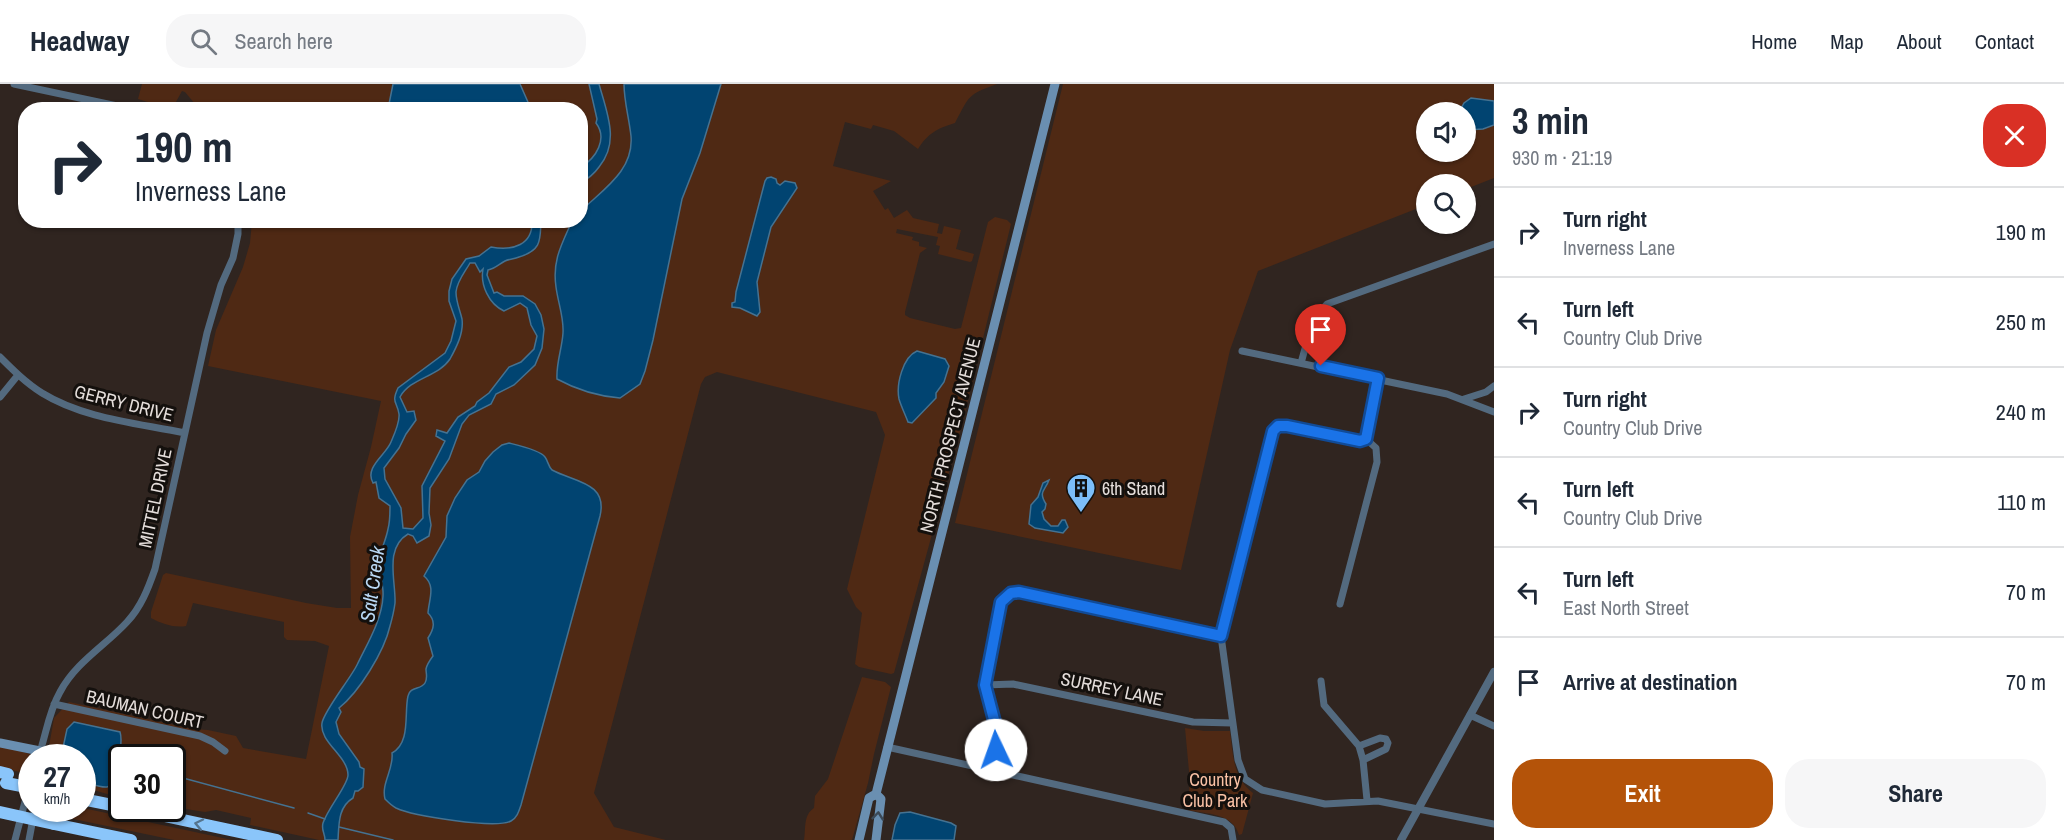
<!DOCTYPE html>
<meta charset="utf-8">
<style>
body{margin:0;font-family:"Archivo Narrow",sans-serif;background:#f6f6f7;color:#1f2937;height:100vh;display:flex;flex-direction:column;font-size:22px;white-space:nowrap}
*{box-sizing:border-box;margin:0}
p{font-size:20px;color:#747a83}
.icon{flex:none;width:33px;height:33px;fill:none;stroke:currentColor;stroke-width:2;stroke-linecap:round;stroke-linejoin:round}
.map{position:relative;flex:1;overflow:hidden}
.drawer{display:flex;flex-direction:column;background:#fff;width:570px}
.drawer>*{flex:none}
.banner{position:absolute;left:18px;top:18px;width:570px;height:126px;border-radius:24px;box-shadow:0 2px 4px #0004;background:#fff;color:#1f2937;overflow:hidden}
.tools{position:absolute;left:1416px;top:18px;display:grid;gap:12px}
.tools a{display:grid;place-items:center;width:60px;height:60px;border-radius:50%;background:#fff;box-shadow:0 2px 4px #0004;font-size:30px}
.speed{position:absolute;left:18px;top:660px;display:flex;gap:12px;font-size:30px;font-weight:700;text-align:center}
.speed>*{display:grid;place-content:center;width:78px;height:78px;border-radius:50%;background:#fff;box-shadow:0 2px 4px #0004;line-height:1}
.speed small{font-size:15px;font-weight:400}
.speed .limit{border:3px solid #111;border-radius:9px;background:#fff;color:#111}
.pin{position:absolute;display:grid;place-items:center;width:51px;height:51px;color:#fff;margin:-62px -26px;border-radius:50% 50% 50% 0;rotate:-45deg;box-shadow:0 0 6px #0007}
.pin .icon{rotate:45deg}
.me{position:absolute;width:66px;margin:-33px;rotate:357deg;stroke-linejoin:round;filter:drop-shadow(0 0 4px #0008)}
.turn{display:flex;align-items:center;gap:21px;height:126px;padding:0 18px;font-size:27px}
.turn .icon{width:78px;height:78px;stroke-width:2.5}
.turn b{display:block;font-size:42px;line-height:51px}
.round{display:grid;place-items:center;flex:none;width:63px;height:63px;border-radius:24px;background:#f6f6f7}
.headline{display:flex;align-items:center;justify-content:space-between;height:102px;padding:0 18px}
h1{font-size:36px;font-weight:700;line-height:45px}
.action{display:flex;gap:12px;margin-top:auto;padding:12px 18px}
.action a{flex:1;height:69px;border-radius:24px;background:#b45309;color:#fff;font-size:24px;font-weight:700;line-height:69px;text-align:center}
.action a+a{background:#f6f6f7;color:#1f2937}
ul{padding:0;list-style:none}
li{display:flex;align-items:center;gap:18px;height:90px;padding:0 18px;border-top:2px solid #e0e1e3}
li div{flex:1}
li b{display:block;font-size:22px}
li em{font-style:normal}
header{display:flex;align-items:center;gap:36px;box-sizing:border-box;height:84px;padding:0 30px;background:#fff;border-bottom:2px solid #e0e1e3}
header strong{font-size:28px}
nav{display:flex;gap:33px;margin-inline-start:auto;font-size:21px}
.search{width:420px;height:54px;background:#f6f6f7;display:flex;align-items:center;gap:15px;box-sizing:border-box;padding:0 21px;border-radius:24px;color:#747a83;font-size:22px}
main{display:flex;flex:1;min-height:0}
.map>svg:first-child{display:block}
.green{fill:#4f2914;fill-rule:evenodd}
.water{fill:#014471;stroke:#457291;stroke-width:1.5;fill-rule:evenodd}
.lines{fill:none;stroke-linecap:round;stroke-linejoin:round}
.stream{stroke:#457291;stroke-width:1.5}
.minor{stroke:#536a7f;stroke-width:7}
.tertiary{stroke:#536a7f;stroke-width:8}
.secondary{stroke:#6a8fb1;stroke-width:9}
.motorway{stroke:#8ac5fa;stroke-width:12}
.motorway-bridge{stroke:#8ac5fa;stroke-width:12}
.oneway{stroke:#3b4957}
.oneway2{stroke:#55748f}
.route-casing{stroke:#114b97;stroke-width:15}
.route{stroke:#1a73e8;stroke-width:10}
.labels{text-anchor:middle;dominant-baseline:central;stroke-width:6;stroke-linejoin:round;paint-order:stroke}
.street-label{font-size:18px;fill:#e5dedb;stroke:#14100d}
.poi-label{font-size:18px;fill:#e5dedb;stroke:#14100d;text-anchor:start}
.park-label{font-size:18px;fill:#fac1a5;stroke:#14100d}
.water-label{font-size:20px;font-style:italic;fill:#bad9f5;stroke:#14100d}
</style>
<header>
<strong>Headway</strong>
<div class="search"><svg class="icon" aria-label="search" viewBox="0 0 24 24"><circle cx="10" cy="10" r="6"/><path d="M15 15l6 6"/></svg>Search here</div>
<nav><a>Home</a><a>Map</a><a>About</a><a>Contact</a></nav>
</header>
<main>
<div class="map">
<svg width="1494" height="756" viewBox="0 0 1494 756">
<rect width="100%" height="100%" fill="#302520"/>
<path class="green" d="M142 0H997C967 11 970 11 955 39 938 44 928 49 918 65L894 47 873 41 871 45 845 38 833 82 891 97 873 107 885 126 888 124 894 134 907 126 913 134 939 140 937 149 942 150 944 142 961 146 956 165 974 170 972 177 970 178 938 170 940 162 936 161 938 153 897 145 896 149 913 153 912 156 919 158V162L927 164 920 169 905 228V231L910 234 955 245 961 244 988 138 995 133 1007 136 1011 140 960 348 894 589 891 590 859 583 855 580 862 529 856 523 847 505 885 351 876 328 717 288 705 293 701 300 594 709 614 743 666 756H319L250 741 251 734 216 726 205 728 173 723 172 674H122L121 714 83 703 82 674H47L54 634 69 618 193 645 208 646 236 652 243 664 306 675 329 562 315 557 287 556 284 553V538L193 519 186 542C174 544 162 540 151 534V528L163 491 166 489 306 519 337 524H351L350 453 358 411 371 363 381 317 208 282 216 246 243 183 250 159 252 137 580 136V26H196L195 20 185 8 182 7 172 25H170L138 15Z
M1063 0H1494V94L1466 105V100H1426V121L1258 187 1230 266 1181 486 955 439ZM1426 28H1466V68H1426Z
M862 593 885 598 891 603 874 670 868 699 852 756H804C806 745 803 731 814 724L815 712 828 695Z
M1185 644 1204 647H1230C1233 671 1233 694 1253 709L1242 750 1239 751C1233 729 1207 730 1187 726L1190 698Z
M0 662 30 670 31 675 27 690 0 683Z
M83 724 232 756H174L54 731 55 725Z"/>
<path class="water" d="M393 0H520L531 25H388Z
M589 0H599C607 29 620 58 599 83 594 90 588 95 581 98V83C596 74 608 55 596 39L597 35Z
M624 0H721L700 69 682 115 653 256 645 287 640 300 620 314C597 312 577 306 557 295 556 279 562 265 563 249 564 233 558 219 556 203 552 176 562 160 572 137L580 136 581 127C602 106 634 87 631 52 629 34 624 17 624 0Z
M1471 14 1494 17V41L1483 45 1466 46V28H1459L1464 19Z
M771 93 776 95 777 99 780 101 785 97 795 99 797 104 771 143 757 198 760 228 757 232 740 224 732 223V219L735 218 736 208 765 97 767 94Z
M532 137H541C540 156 542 166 519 173 514 175 509 175 505 177 499 180 495 185 488 186L487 191 494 209 497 208 504 212H523L535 220 541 231 544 245 542 264 535 281 514 301 496 310 491 320 469 331 462 340 449 375 430 404 429 429 431 441 429 452 417 459 413 452 408 450C384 464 396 497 395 519 394 527 392 535 390 542 384 568 359 608 339 624L341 628 336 638 339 650 359 678 360 683 364 685 363 703 358 707H355L353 714C338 723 339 740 338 756H325C325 749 321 746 323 739 328 724 348 701 348 691 348 672 319 658 322 639 324 627 350 595 357 581 367 560 382 536 383 512 384 500 378 488 379 476 381 465 386 456 388 445 390 438 390 430 390 422L379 414 376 398 373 399C364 383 386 371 391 358 394 351 400 338 399 330 397 317 391 319 398 304L445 269 451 257 456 237 449 217V207L452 195 466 175 479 172 491 163C513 167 533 161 532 137ZM470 179H475L480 188 483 185C480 201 489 220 504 227L520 219 527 224 531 241 537 252 534 265 521 278 509 283 489 309 477 318 475 322 458 333 447 349 437 346 436 352 445 357 422 402 423 434 413 445 403 444 401 424 385 395 384 384 399 364 406 350 416 336 414 327 407 328 400 313C410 294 438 293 450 275 456 264 464 249 462 235 460 226 456 218 456 208 457 197 465 188 470 179Z
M917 267 945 275 949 282 944 298 936 309V314L912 339 908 338C905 330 901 322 899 315 896 300 903 273 917 267Z
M509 359C517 361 540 366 545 373 548 377 548 382 552 386 574 398 608 398 600 432L521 721C519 727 517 734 511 737 495 745 413 732 396 724 392 722 389 719 385 715 381 699 394 685 392 669 411 659 404 629 408 612 410 602 421 606 425 599 428 594 426 590 426 585 427 580 430 576 433 572L428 554C434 545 436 537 428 529 429 515 436 502 424 492L446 453 447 432 455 414 467 396 479 388 485 377 493 368 502 361Z
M1049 396C1045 407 1038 407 1046 420L1045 425 1042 428 1044 435 1051 442H1058L1062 436H1065L1068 443 1063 449 1035 444 1029 440 1031 421 1038 413 1043 399Z
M74 638 120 648C123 657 117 700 107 703 100 704 89 699 83 698L82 674 61 673 67 645Z
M910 728 951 739 956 742 954 756H892L895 741 900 729Z"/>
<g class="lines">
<path class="stream" d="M120 664 132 667
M172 691 294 724
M308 729 325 735
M339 743 393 756"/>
<path class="minor" d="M14 0 136 26
M1242 267 1447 310 1494 328
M0 273C13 286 26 299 42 309 84 335 138 339 185 349
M1301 279 1313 236 1327 220 1494 160
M1379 294 1366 355 1361 357 1287 342H1278L1273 347 1221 552 1238 676 1245 695 1262 706 1325 720 1378 717 1494 740
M0 313 18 291
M1464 315 1486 308 1494 302
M1340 520 1377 378 1376 364 1366 355
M1321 597 1324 621 1359 662 1363 676 1367 716
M985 601 1013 600 1193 638 1232 639
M54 620 200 652 213 658 225 667
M1470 631 1494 642
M1359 662 1380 654 1386 655 1388 659 1386 665 1363 676
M887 663 1224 738 1231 744 1233 756
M38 674C46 652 48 629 60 608 76 578 105 562 127 538 141 523 148 505 155 485L207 249 221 201 233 174 238 150V136
M993 688 998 653 985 601 1001 518 1011 509 1019 508 1221 552
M15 756 32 691
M29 756 35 724"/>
<path class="tertiary" d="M1401 756 1494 588"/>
<path class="secondary" d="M0 659 40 667
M876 710 881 715 876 756
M859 756 869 714 876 710 1055 0"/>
<path class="motorway" d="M0 688 8 690
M82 715 122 723
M127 724 277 756
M54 740 131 756"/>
<path class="motorway-bridge" d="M6 699 32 704
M0 728 54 740"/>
</g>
<defs><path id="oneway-chevron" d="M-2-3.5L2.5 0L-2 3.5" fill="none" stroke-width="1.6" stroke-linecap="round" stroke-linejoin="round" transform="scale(1.5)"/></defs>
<use class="oneway" href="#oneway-chevron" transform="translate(878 732) rotate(-84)"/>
<use class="oneway2" href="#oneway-chevron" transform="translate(199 740) rotate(-168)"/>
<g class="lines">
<g class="route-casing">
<path id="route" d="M996 666 997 647 985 601 1001 518 1011 509 1019 508 1221 552 1273 347 1278 342H1287L1360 357 1366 355 1378 294 1321 282"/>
</g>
<use href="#route" class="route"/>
</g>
<defs>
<g id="building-pin" transform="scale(1.5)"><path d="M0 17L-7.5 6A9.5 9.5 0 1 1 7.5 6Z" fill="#7cbef9" stroke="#14100d"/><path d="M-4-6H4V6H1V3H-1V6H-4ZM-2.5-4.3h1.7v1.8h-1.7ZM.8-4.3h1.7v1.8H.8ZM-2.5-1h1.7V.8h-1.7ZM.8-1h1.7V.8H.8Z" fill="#111"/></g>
</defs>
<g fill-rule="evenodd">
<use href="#building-pin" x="1081" y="404"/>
</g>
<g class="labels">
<g class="street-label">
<text transform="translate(124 319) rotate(14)">GERRY DRIVE</text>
<text transform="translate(950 351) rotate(-76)">NORTH PROSPECT AVENUE</text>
<text transform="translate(155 414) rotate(-78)">MITTEL DRIVE</text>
<text transform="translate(1112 605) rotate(12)">SURREY LANE</text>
<text transform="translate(145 625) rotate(13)">BAUMAN COURT</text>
</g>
<g class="poi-label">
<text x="1102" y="404">6th Stand</text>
</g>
<g class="park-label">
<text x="1215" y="695">Country<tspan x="1215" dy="21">Club Park</tspan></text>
</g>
<g class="water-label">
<text transform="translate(372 500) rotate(-82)">Salt Creek</text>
</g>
</g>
</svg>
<div class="tools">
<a><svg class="icon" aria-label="sound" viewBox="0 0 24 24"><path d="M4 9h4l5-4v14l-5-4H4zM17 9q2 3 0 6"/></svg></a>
<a><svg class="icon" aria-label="search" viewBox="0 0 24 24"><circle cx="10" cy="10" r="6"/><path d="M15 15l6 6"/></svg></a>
</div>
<div class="speed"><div>27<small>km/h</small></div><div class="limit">30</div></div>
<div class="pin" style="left:1321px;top:282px;background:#d93025"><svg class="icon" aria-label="arrive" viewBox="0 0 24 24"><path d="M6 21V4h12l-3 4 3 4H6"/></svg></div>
<svg class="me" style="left:996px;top:666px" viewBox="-20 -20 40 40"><circle r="19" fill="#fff"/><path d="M0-13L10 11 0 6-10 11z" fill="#1a73e8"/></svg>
<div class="banner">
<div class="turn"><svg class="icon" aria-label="right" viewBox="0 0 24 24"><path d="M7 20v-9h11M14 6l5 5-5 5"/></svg><div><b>190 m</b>Inverness Lane</div></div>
</div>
</div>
<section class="drawer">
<div class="headline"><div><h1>3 min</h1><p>930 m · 21:19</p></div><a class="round" style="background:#d93025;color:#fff"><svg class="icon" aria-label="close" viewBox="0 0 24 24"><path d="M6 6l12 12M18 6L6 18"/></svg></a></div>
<ul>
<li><svg class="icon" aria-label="right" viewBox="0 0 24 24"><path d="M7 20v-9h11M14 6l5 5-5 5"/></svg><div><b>Turn right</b><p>Inverness Lane</p></div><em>190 m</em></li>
<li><svg class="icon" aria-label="left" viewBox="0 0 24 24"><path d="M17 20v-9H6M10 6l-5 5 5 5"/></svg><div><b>Turn left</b><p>Country Club Drive</p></div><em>250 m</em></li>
<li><svg class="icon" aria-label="right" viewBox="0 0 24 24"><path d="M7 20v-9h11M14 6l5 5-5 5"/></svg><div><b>Turn right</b><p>Country Club Drive</p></div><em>240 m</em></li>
<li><svg class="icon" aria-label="left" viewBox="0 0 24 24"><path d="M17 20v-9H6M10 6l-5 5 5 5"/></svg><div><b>Turn left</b><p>Country Club Drive</p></div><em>110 m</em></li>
<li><svg class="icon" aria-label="left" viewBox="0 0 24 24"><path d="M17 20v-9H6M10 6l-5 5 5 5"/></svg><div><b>Turn left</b><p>East North Street</p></div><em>70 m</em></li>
<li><svg class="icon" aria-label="arrive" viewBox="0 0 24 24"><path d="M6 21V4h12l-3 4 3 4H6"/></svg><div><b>Arrive at destination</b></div><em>70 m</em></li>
</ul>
<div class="action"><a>Exit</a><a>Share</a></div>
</section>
</main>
